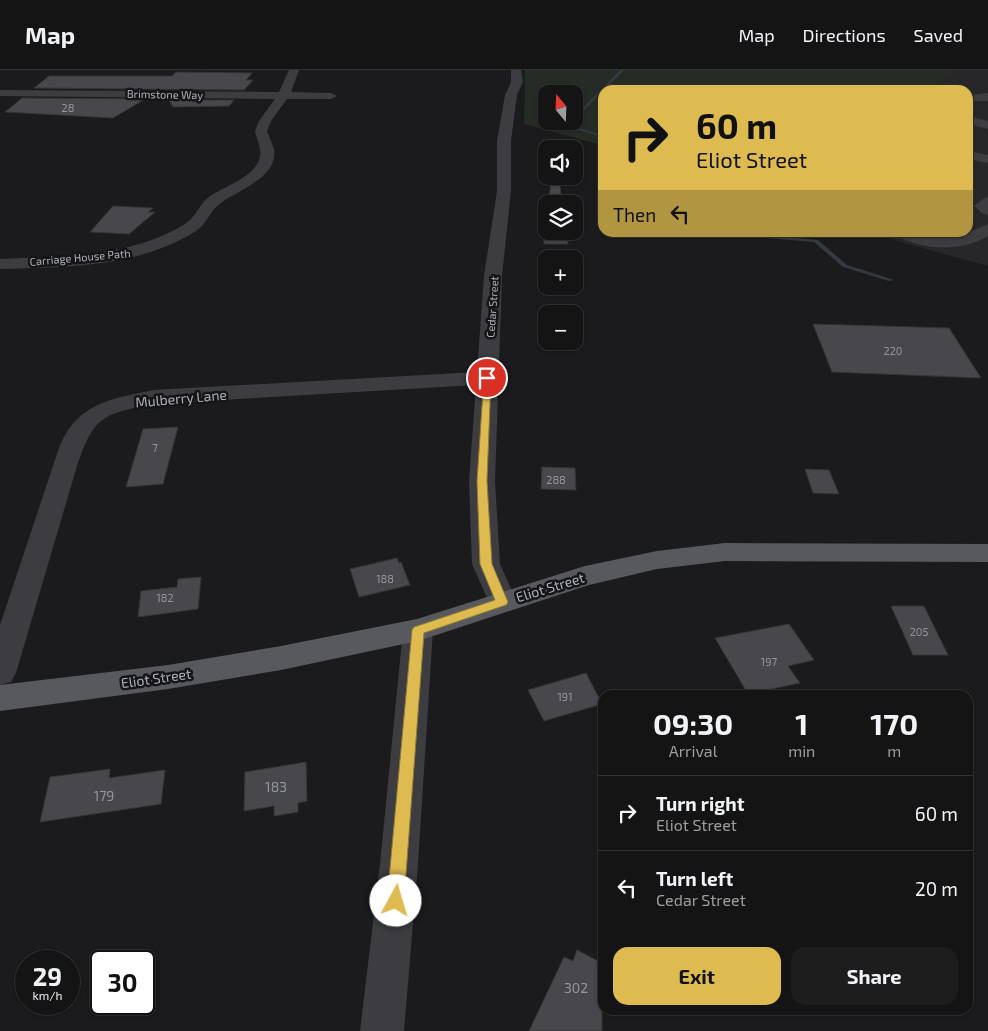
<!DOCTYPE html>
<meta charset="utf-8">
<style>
body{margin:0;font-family:"Exo 2",sans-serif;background:#1d1d1e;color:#f1f3f6;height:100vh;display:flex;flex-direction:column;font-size:19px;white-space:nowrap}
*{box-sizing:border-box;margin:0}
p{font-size:16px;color:#9d9ea0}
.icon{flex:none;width:28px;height:28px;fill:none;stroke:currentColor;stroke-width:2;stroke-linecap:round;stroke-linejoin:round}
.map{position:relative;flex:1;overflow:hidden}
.details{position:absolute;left:598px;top:620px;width:375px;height:325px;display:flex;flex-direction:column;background:#141415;border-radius:15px;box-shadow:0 1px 4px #0004,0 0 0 1px #333334}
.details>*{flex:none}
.guide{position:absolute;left:598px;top:15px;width:375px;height:152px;border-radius:15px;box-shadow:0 1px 4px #0004,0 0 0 1px #333334;background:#debb50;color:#111;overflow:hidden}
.needle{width:32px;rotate:341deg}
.buttons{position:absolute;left:538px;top:15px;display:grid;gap:10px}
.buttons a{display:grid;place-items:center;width:45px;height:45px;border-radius:10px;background:#141415;box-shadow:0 1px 4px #0004,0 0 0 1px #333334;font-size:25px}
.speed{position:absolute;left:15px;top:880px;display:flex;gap:10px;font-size:25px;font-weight:700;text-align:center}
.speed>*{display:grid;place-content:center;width:65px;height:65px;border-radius:50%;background:#141415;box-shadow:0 1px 4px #0004,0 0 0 1px #333334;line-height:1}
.speed small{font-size:12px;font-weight:400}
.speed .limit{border:2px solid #111;border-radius:8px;background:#fff;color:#111}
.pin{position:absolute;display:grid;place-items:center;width:42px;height:42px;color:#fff;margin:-21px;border:2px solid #fff;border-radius:50%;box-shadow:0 1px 5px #0007}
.me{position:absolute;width:55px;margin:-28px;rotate:6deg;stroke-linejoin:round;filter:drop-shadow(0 0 4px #0008)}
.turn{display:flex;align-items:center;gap:18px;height:105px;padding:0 15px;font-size:22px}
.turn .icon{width:65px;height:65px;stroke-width:2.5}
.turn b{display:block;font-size:35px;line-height:42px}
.then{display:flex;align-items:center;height:48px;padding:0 15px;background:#0003;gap:10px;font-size:19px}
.eta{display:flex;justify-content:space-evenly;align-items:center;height:85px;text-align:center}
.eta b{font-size:30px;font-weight:700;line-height:35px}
.cta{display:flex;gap:10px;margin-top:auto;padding:10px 15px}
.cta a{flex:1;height:58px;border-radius:15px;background:#debb50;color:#111;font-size:20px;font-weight:700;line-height:58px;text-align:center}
.cta a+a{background:#1d1d1e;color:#f1f3f6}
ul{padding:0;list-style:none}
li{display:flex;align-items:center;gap:15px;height:75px;padding:0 15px;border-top:1px solid #333334}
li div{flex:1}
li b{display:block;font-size:19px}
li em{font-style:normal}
header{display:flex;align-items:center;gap:30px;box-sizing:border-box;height:70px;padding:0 25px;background:#141415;border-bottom:1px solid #333334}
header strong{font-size:24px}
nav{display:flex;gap:28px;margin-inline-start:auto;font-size:18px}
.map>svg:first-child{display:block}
.built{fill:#272629}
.green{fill:#252c26;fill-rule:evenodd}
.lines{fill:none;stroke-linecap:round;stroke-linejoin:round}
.stream{fill:#343a41;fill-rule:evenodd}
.building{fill:#48474c;stroke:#353538}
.minor{fill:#3c3c41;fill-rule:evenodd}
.major{fill:#58595f;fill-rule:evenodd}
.route{fill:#debb50;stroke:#907a34}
.labels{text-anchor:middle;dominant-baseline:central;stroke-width:5;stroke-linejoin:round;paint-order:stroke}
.far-street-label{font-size:11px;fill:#aeb1ba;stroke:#151517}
.number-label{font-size:11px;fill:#94969e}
.street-label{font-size:14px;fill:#aeb1ba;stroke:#151517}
.near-number-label{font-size:14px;fill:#94969e}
</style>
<header>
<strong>Map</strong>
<nav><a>Map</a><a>Directions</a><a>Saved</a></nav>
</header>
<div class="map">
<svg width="988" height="961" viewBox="0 0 988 961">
<rect width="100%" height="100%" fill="#1b1a1c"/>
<path class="built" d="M954 0H988V196L893 170 877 163 968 162V20H925Z"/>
<path class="green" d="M525 0H955L928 20H602V75L524 54ZM546 24H574V51H546Z"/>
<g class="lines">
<path class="stream" d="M620 0H624L574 50V47Z
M568 51H573L570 55 602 65V67L566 56Z
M738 162 818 170 847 195 894 210 889 211 843 197 814 172 741 166Z"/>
</g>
<path class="building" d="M176 2 252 3 246 10H253L244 20 34 18 49 6H172Z
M22 28 145 29 113 48 5 42Z
M169 30H234L229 36 173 37Z
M552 106H559L562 134H548Z
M113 136 153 138 148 142H155L129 164 90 162Z
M546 143V161H566L568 174H544L543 163Z
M813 254 949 258 981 308 832 302Z
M178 357 163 414 126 417 143 359Z
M542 397 575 398 576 420 541 419Z
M805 399 829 400 839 424 813 423Z
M397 488 399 493 401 492 410 515 359 527 350 499Z
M201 507 198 539 138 547 141 521 177 517 178 509Z
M891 536H924L948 585H913Z
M789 554 814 590 788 596 800 613 748 624 715 568Z
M586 603 602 634 544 651 528 620Z
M306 692 307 731 298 733V742L274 746V736L244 741 245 702Z
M110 699 109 708 165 700 161 734 40 752 50 707Z
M577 880 602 893V961H529L564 887 573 891Z"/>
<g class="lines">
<path class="minor" d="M289 0H299L291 22 331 23 337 26 331 29H287L271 51 267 61C269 67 272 73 274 79 279 107 238 120 221 133 210 140 207 154 196 161 137 198 67 197 0 199V189C63 186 129 188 185 154 196 147 200 133 210 126 227 115 264 104 260 79 259 73 256 67 255 61L259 51 275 29 0 26V20L279 22Z
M511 0H521L523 12 517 25 511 71V121L502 206 495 411 500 494 517 532 512 539 502 542 492 539 472 494 469 411 476 315 153 334C103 344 94 346 77 396L16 603 11 612 0 615V555L60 375C79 332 112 329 153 320L477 302 484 206 497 121V71L505 25 511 12Z
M988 23V31H968V25Z
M968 46 988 51V59L968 54Z
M968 81 988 85V93L968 89Z
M988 127V145L982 143 974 136 983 129Z
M988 154V166C959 183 923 180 894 165L892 162H914L923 166 944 167 962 165Z
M418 549 429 552 433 560 418 794 404 961H360L380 794 403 560 407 552Z"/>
<path class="major" d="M725 473 988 474V492L725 491 657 499 589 515 418 571 281 600 168 619 0 641V615L168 595 281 576 417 549 585 496 657 481Z"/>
</g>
<path class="route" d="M484 306H490L491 308 487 411 492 494 508 532 506 535 424 563 404 831 401 836 396 839 390 836 387 831 412 560 414 557 495 530 480 494 477 411Z"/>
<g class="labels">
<g class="far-street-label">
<text transform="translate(165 24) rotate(1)">Brimstone Way</text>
<text transform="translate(80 187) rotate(-5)">Carriage House Path</text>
<text transform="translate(492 237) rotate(-86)">Cedar Street</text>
</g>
<g class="number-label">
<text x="68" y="37">28</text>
<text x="893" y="280">220</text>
<text x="155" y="377">7</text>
<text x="556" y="409">288</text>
<text x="385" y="508">188</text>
<text x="165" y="527">182</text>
<text x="919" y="561">205</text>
<text x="769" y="591">197</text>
<text x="565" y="626">191</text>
</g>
<g class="street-label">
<text transform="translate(181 328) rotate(-5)">Mulberry Lane</text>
<text transform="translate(550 517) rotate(-17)">Eliot Street</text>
<text transform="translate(156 608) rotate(-8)">Eliot Street</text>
</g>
<g class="near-number-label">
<text x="276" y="716">183</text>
<text x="104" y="725">179</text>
<text x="576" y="917">302</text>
</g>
</g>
</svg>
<div class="buttons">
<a><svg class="needle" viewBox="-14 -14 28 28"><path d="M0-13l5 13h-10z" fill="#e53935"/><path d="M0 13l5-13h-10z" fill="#9d9ea0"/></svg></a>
<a><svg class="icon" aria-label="sound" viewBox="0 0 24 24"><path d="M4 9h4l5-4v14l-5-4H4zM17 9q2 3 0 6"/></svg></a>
<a><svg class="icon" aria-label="layers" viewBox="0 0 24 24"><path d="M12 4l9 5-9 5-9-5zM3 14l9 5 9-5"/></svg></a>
<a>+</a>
<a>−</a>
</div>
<div class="speed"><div>29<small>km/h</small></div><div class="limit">30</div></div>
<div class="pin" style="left:487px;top:308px;background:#d93025"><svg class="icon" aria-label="arrive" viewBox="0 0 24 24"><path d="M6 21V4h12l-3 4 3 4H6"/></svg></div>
<svg class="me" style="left:396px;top:831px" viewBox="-20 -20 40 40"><circle r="19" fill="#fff"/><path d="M0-13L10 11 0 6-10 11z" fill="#debb50"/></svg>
<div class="guide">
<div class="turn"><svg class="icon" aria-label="right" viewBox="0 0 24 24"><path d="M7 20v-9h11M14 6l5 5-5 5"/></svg><div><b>60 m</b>Eliot Street</div></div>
<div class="then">Then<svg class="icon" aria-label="left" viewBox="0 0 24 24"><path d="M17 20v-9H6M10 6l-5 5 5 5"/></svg></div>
</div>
<section class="details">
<div class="eta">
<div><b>09:30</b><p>Arrival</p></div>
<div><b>1</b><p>min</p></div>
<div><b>170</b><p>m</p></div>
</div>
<ul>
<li><svg class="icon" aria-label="right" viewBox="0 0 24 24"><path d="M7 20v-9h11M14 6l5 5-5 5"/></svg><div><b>Turn right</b><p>Eliot Street</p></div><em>60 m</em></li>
<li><svg class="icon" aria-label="left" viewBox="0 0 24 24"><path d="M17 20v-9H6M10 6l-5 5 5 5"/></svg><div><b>Turn left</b><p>Cedar Street</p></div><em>20 m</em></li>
</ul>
<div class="cta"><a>Exit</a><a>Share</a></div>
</section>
</div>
